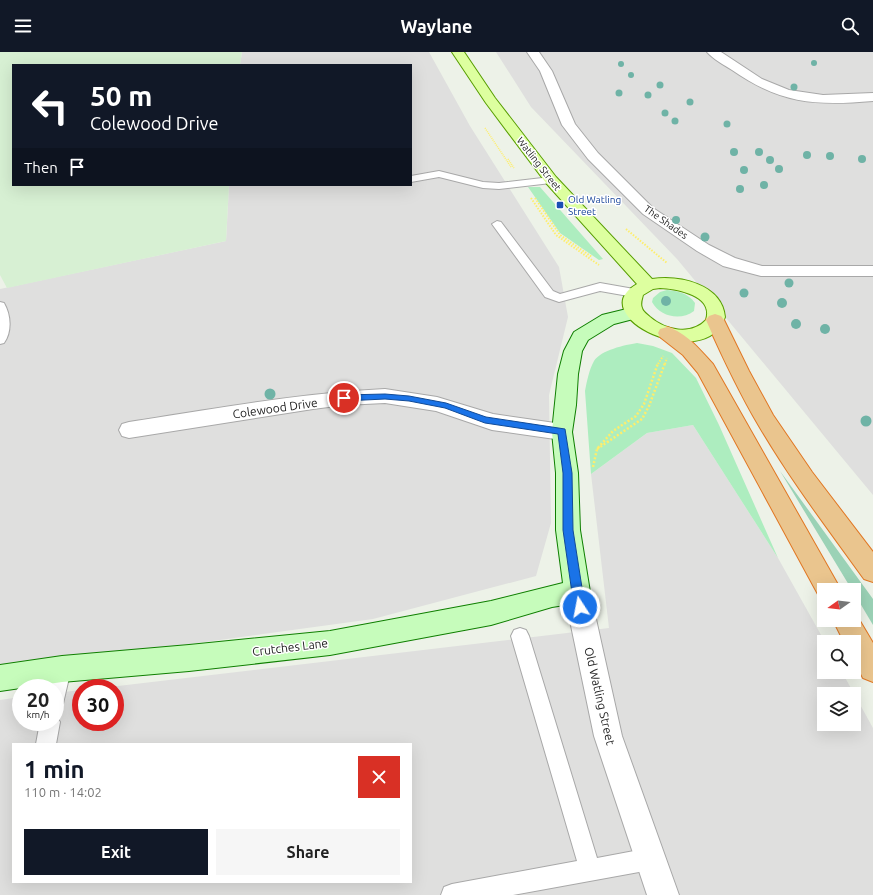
<!DOCTYPE html>
<meta charset="utf-8">
<style>
body{margin:0;font-family:Ubuntu,sans-serif;background:#f6f6f6;color:#222;height:100vh;display:flex;flex-direction:column;font-size:15px;white-space:nowrap}
*{box-sizing:border-box;margin:0}
p{font-size:13px;color:#767676}
.icon{flex:none;width:22px;height:22px;fill:none;stroke:currentColor;stroke-width:2;stroke-linecap:round;stroke-linejoin:round}
.map{position:relative;flex:1;overflow:hidden}
.side{position:absolute;left:12px;top:691px;width:400px;height:140px;display:flex;flex-direction:column;background:#fff;border-radius:0px;box-shadow:0 4px 16px #0002}
.side>*{flex:none}
.banner{position:absolute;left:12px;top:12px;width:400px;height:122px;border-radius:0px;box-shadow:0 4px 16px #0002;background:#111827;color:#fff;overflow:hidden}
.needle{width:26px;rotate:256deg}
.controls{position:absolute;left:817px;top:531px;display:grid;gap:8px}
.controls a{display:grid;place-items:center;width:44px;height:44px;border-radius:0px;background:#fff;box-shadow:0 4px 16px #0002;font-size:20px}
.speed{position:absolute;left:12px;top:627px;display:flex;gap:8px;font-size:20px;font-weight:700;text-align:center}
.speed>*{display:grid;place-content:center;width:52px;height:52px;border-radius:50%;background:#fff;box-shadow:0 4px 16px #0002;line-height:1}
.speed small{font-size:10px;font-weight:400}
.speed .limit{border:6px solid #d22;background:#fff;color:#111}
.pin{position:absolute;display:grid;place-items:center;width:34px;height:34px;color:#fff;margin:-17px;border:2px solid #fff;border-radius:50%;box-shadow:0 1px 4px #0007}
.me{position:absolute;width:44px;margin:-22px;rotate:349deg;stroke-linejoin:round;filter:drop-shadow(0 0 3px #0008)}
.turn{display:flex;align-items:center;gap:14px;height:84px;padding:0 12px;font-size:18px}
.turn .icon{width:52px;height:52px;stroke-width:2.5}
.turn b{display:block;font-size:28px;line-height:34px}
.then{display:flex;align-items:center;height:38px;padding:0 12px;background:#0003;gap:8px;font-size:15px}
.round{display:grid;place-items:center;flex:none;width:42px;height:42px;border-radius:0px;background:#f6f6f6}
.summary{display:flex;align-items:center;justify-content:space-between;height:68px;padding:0 12px}
h1{font-size:24px;font-weight:700;line-height:30px;color:#111827}
.button{display:flex;gap:8px;margin-top:auto;padding:8px 12px}
.button a{flex:1;height:46px;border-radius:0px;background:#111827;color:#fff;font-size:16px;font-weight:700;line-height:46px;text-align:center}
.button a+a{background:#f6f6f6;color:#222}
header{display:flex;justify-content:space-between;align-items:center;height:52px;padding:0 12px;background:#111827;color:#fff;font-size:18px;font-weight:700}
.map>svg:first-child{display:block}
.residential{fill:#dfdfde;fill-rule:evenodd}
.farmland{fill:#d7f0d3}
.grass{fill:#adedbf}
.forest{fill:#9bd2b6}
.lines{fill:none;stroke-linecap:round;stroke-linejoin:round}
.lane-casing{stroke:#a8a8a8;stroke-width:2}
.street-casing{stroke:#a8a8a8;stroke-width:2}
.secondary-casing{stroke:#0f7f01;stroke-width:2}
.primary-casing{stroke:#579e00;stroke-width:2}
.highway-casing{stroke:#e17723;stroke-width:2}
.path-far2{stroke:#feee6c;stroke-width:1.5;stroke-dasharray:1 1;stroke-linecap:butt}
.path-far1{stroke:#feee6c;stroke-width:2;stroke-dasharray:1.5 1.5;stroke-linecap:butt}
.path{stroke:#feee6c;stroke-width:2.5;stroke-dasharray:2 2;stroke-linecap:butt}
.lane{fill:#fff;fill-rule:evenodd}
.street{fill:#fff;fill-rule:evenodd}
.secondary{fill:#c6fcbb;fill-rule:evenodd}
.primary{fill:#ddff9f;fill-rule:evenodd}
.highway{fill:#eac58e;fill-rule:evenodd}
.tree{fill:#6fb3a6}
.route{fill:#1a73e8;stroke:#114b97}
.transit-dot{fill:#1a4fb4;stroke:#fff;stroke-width:1.5}
.labels{text-anchor:middle;dominant-baseline:central;stroke-width:3;stroke-linejoin:round;paint-order:stroke}
.far-street-label{font-size:10px;fill:#212121;stroke:#fff}
.far-transit-label{font-size:10px;fill:#164399;stroke:#fff;text-anchor:start}
.street-label{font-size:12px;fill:#212121;stroke:#fff}
</style>
<header><svg class="icon" aria-label="menu" viewBox="0 0 24 24"><path d="M4 6h16M4 12h16M4 18h16"/></svg>Waylane<svg class="icon" aria-label="search" viewBox="0 0 24 24"><circle cx="10" cy="10" r="6"/><path d="M15 15l6 6"/></svg></header>
<div class="map">
<svg width="873" height="843" viewBox="0 0 873 843">
<rect width="100%" height="100%" fill="#edf2e8"/>
<path class="residential" d="M242 0H429L470 74 559 215 568 265 549 343 551 471 536 524 373 567 0 618V237L226 189 229 133H411V13H240Z
M496 0H873V443L677 207 531 55Z
M693 373 778 506 825 590H824V620H842L873 676V843H0V648L21 645V670H55V641L81 638V670H115V636H101L609 576 591 422 647 381ZM824 642H854V672H824ZM13 692H411V830H13Z"/>
<path class="farmland" d="M0 0H242L240 13H13V133H229L226 189 7 236 0 223Z"/>
<path class="grass" d="M528 135H540L603 207 599 208 560 181Z
M667 238C678 239 688 241 695 251L694 259C681 269 660 265 652 250L653 246 660 240Z
M637 291 653 294 672 301 696 326 719 373 778 506 693 373 647 381 591 422 585 339C587 329 589 318 594 309 601 298 625 293 637 291Z"/>
<path class="forest" d="M780 419 873 547V573L854 541V538H852Z"/>
<g class="lines">
<g class="lane-casing">
<path id="lane" d="M439 119 483 130 499 131 551 125 556 128 551 131 499 137 483 136 439 125 411 130V124Z
M497 169 501 170 553 239 560 242 600 231 634 237 638 238 640 241 638 244 634 245 600 239 559 250 545 245 492 172Z
M0 250 4 251C11 263 12 280 4 291L0 292Z
M520 576 526 578 529 584 597 806 650 796 658 799 661 807 658 815 650 818 513 843H441L444 835 452 832 577 809 511 584 514 578Z
M62 608 69 611 71 617 62 656 55 658V636H48L55 611Z
M55 662 60 670 56 692H36L40 670H55Z"/>
</g>
<g class="street-casing">
<path id="street" d="M527 0H539L552 19 575 72 598 101 653 156 709 193 735 206 762 214H873V224H761L723 214 697 199 643 162 588 107 562 73 540 19Z
M707 0H721L762 27 789 38 823 43 873 41V49C815 54 781 52 732 18 724 13 713 7 707 0Z
M385 337 437 345 493 362 562 372 569 374 572 380 569 386 562 388 492 378 436 359 385 351 344 353 313 357 129 386 122 384 119 378 122 372 129 370C214 357 299 341 385 337Z
M577 529 586 532 590 540 622 684 679 843H647L594 684 564 540 568 532Z"/>
</g>
<g class="secondary-casing">
<path id="secondary" d="M635 255 641 257 644 261 641 265 614 272 588 288 582 299 578 322 576 353 572 380 578 421 580 478 590 540 586 548 577 551 552 555 491 573 330 603 189 619 62 630 0 639V613L62 604 189 593 330 579 491 549 563 531 556 478V421L552 380 558 322 564 299 574 280 602 263Z"/>
</g>
<g class="primary-casing">
<path id="primary" d="M452 0H464L495 46 556 125 652 227C679 223 722 232 725 265 706 323 581 264 637 232L546 131 486 51ZM660 236C677 237 714 243 706 268 691 284 665 278 650 265 647 262 643 260 642 256 640 252 642 247 643 243L653 237Z"/>
</g>
<g class="highway-casing">
<path id="highway" d="M715 262 721 264 724 268 749 319 773 363 812 420 873 500V530L864 527C828 477 790 427 759 374 739 340 722 304 706 268L709 264Z
M667 275C686 280 700 298 713 312L841 538H824V547L820 546 698 321 683 303 660 285 658 281 660 277Z
M854 559 873 591V630L863 626 854 608V590H844L833 568H854Z"/>
</g>
<path class="path-far2" d="M485 76 511 115
M508 107 514 116"/>
<path class="path-far1" d="M531 146 556 183 599 213
M535 146 560 183 592 205
M626 177 667 211
M658 312 663 304
M665 312 667 306"/>
<path class="path" d="M597 397 642 367 649 354 665 311
M593 415 597 397 613 379 636 364 644 352 658 311"/>
<use href="#lane" class="lane"/>
<use href="#street" class="street"/>
<use href="#secondary" class="secondary"/>
<use href="#primary" class="primary"/>
<use href="#highway" class="highway"/>
</g>
<g class="tree">
<circle cx="814" cy="11" r="3"/>
<circle cx="621" cy="12" r="3"/>
<circle cx="631" cy="23" r="3"/>
<circle cx="660" cy="33" r="3.5"/>
<circle cx="794" cy="35" r="3.5"/>
<circle cx="619" cy="41" r="3.5"/>
<circle cx="648" cy="43" r="3.5"/>
<circle cx="690" cy="50" r="3.5"/>
<circle cx="665" cy="61" r="3.5"/>
<circle cx="675" cy="69" r="3.5"/>
<circle cx="727" cy="72" r="3.5"/>
<circle cx="734" cy="100" r="4"/>
<circle cx="759" cy="100" r="4"/>
<circle cx="807" cy="103" r="4"/>
<circle cx="830" cy="104" r="4"/>
<circle cx="862" cy="107" r="4"/>
<circle cx="770" cy="108" r="4"/>
<circle cx="779" cy="117" r="4"/>
<circle cx="744" cy="118" r="4"/>
<circle cx="764" cy="133" r="4"/>
<circle cx="740" cy="137" r="4"/>
<circle cx="676" cy="168" r="4"/>
<circle cx="705" cy="185" r="4.5"/>
<circle cx="789" cy="231" r="4.5"/>
<circle cx="744" cy="241" r="4.5"/>
<circle cx="666" cy="249" r="5"/>
<circle cx="782" cy="251" r="5"/>
<circle cx="796" cy="272" r="5"/>
<circle cx="825" cy="277" r="5"/>
<circle cx="270" cy="342" r="5.5"/>
<circle cx="866" cy="369" r="5.5"/>
</g>
<path class="route" d="M385 342 409 344 446 351 486 365 565 377 572 421 573 478 585 555 583 558 580 560 576 558 574 555 563 478V421L558 382 485 371 445 356 409 349 385 347 344 349 340 346 344 343Z"/>
<rect class="transit-dot" x="556" y="149" width="8" height="8" rx="2"/>
<g class="labels">
<g class="far-street-label">
<text transform="translate(539 112) rotate(52)">Watling Street</text>
<text transform="translate(666 170) rotate(35)">The Shades</text>
</g>
<g class="far-transit-label">
<text x="568" y="147">Old Watling<tspan x="568" dy="12">Street</tspan></text>
</g>
<g class="street-label">
<text transform="translate(275 356) rotate(-8)">Colewood Drive</text>
<text transform="translate(290 595) rotate(-7)">Crutches Lane</text>
<text transform="translate(600 644) rotate(77)">Old Watling Street</text>
</g>
</g>
</svg>
<div class="controls">
<a><svg class="needle" viewBox="-14 -14 28 28"><path d="M0-13l5 13h-10z" fill="#e53935"/><path d="M0 13l5-13h-10z" fill="#767676"/></svg></a>
<a><svg class="icon" aria-label="search" viewBox="0 0 24 24"><circle cx="10" cy="10" r="6"/><path d="M15 15l6 6"/></svg></a>
<a><svg class="icon" aria-label="layers" viewBox="0 0 24 24"><path d="M12 4l9 5-9 5-9-5zM3 14l9 5 9-5"/></svg></a>
</div>
<div class="speed"><div>20<small>km/h</small></div><div class="limit">30</div></div>
<div class="pin" style="left:344px;top:346px;background:#d93025"><svg class="icon" aria-label="arrive" viewBox="0 0 24 24"><path d="M6 21V4h12l-3 4 3 4H6"/></svg></div>
<svg class="me" style="left:580px;top:555px" viewBox="-20 -20 40 40"><circle r="17" fill="#1a73e8" stroke="#fff" stroke-width="3"/><path d="M0-11L8 9 0 5-8 9z" fill="#fff"/></svg>
<div class="banner">
<div class="turn"><svg class="icon" aria-label="left" viewBox="0 0 24 24"><path d="M17 20v-9H6M10 6l-5 5 5 5"/></svg><div><b>50 m</b>Colewood Drive</div></div>
<div class="then">Then<svg class="icon" aria-label="arrive" viewBox="0 0 24 24"><path d="M6 21V4h12l-3 4 3 4H6"/></svg></div>
</div>
<section class="side">
<div class="summary"><div><h1>1 min</h1><p>110 m · 14:02</p></div><a class="round" style="background:#d93025;color:#fff"><svg class="icon" aria-label="close" viewBox="0 0 24 24"><path d="M6 6l12 12M18 6L6 18"/></svg></a></div>
<div class="button"><a>Exit</a><a>Share</a></div>
</section>
</div>
